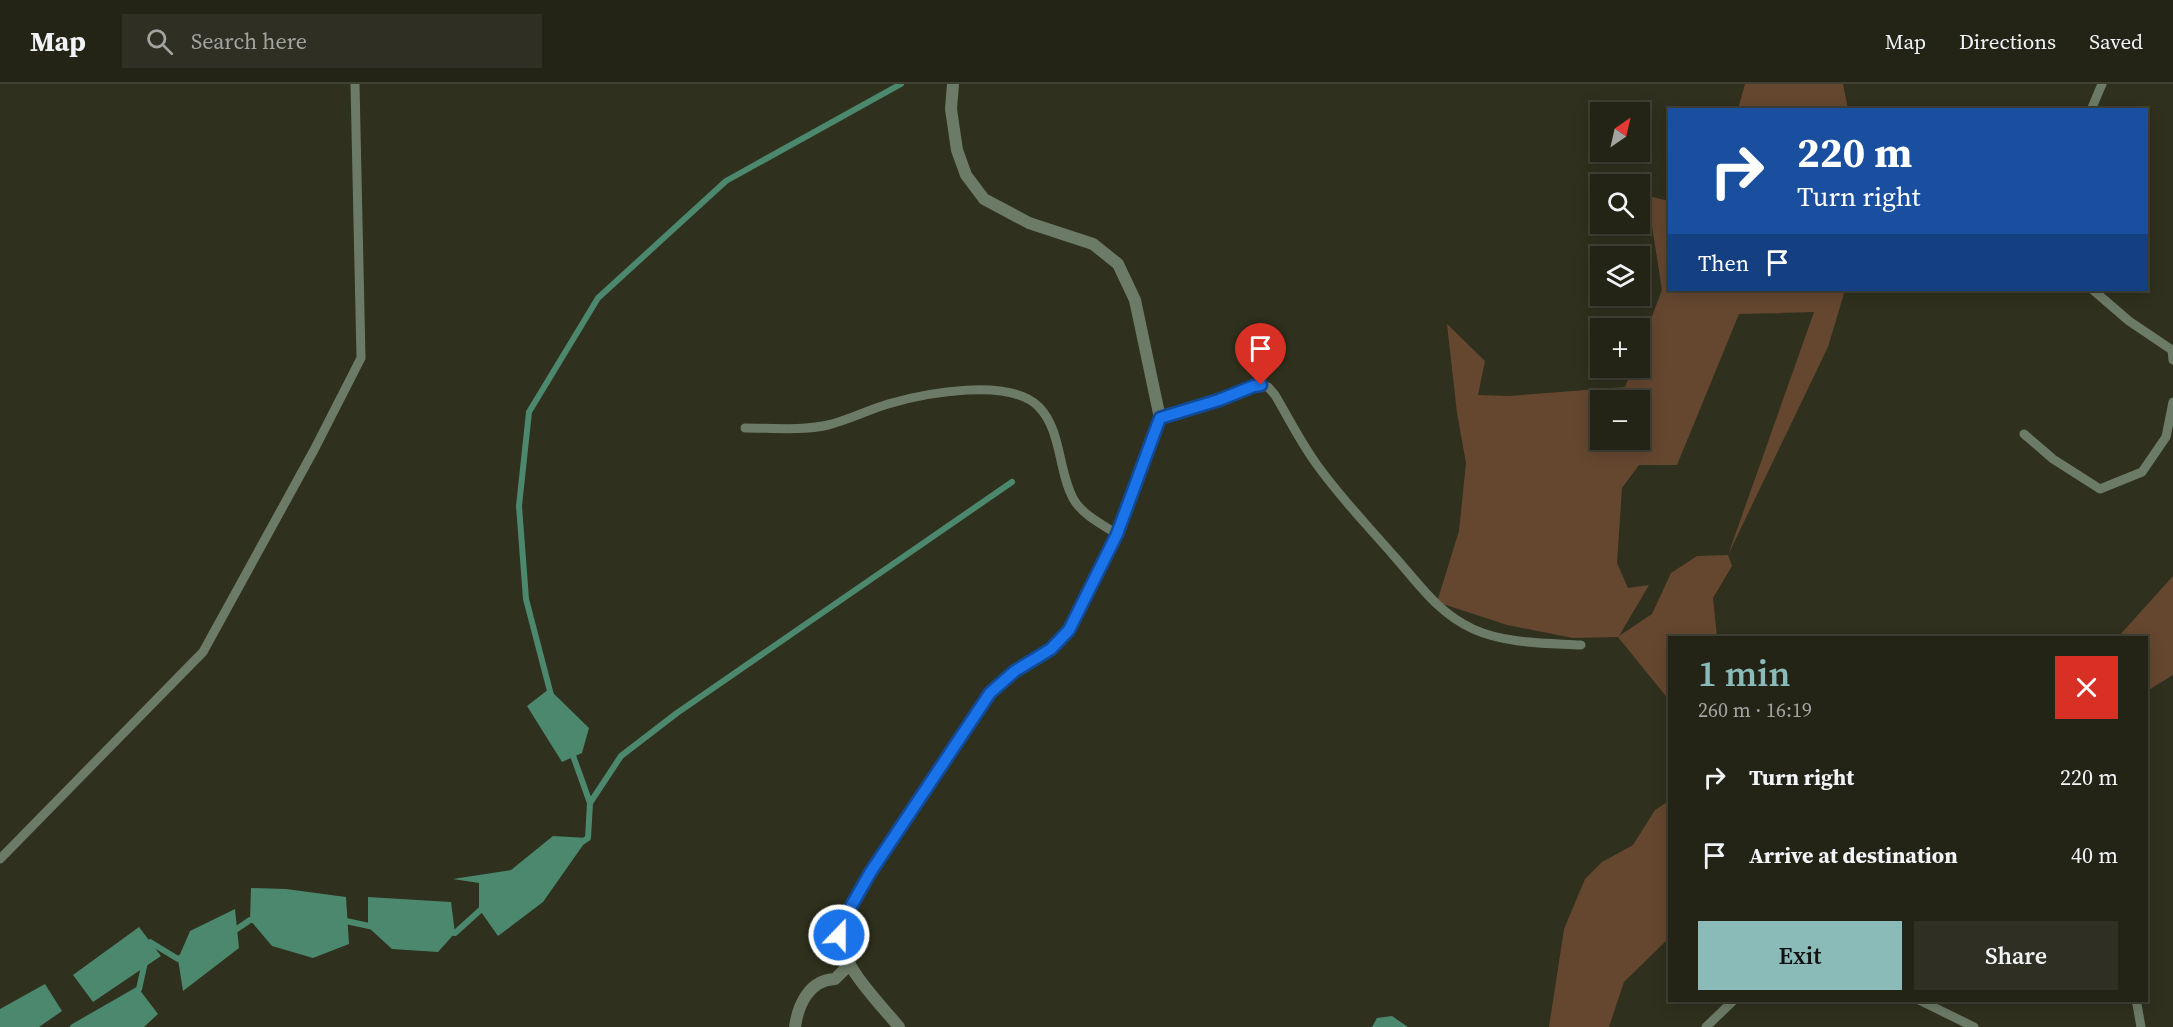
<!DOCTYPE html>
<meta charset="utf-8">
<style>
body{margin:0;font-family:"Source Serif 4",serif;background:#2f3023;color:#f1f3f6;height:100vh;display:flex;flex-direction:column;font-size:22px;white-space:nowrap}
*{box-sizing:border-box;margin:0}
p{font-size:20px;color:#a3a4a1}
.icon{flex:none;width:33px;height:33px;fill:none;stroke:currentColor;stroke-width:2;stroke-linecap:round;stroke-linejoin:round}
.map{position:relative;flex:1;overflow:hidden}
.sheet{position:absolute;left:1668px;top:552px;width:480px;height:366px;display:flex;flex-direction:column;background:#232416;border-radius:0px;box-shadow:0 3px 15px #0003,0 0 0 2px #404135}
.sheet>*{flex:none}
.hud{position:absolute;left:1668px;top:24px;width:480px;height:183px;border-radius:0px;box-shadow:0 3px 15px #0003,0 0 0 2px #404135;background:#1a4fa0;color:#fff;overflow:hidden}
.needle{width:39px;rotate:34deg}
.buttons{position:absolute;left:1590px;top:18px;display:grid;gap:12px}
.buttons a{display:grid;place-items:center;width:60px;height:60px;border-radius:0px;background:#232416;box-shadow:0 3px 15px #0003,0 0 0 2px #404135;font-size:30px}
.pin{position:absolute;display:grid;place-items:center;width:51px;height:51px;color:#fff;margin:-62px -26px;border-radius:50% 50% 50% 0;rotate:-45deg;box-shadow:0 0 6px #0007}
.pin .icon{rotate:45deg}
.me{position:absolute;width:66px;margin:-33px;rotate:22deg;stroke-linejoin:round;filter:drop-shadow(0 0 4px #0008)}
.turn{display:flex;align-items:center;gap:21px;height:126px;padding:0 30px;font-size:27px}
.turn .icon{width:78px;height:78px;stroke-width:2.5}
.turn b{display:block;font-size:42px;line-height:51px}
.then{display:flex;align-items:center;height:57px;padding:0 30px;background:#0003;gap:12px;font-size:22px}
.round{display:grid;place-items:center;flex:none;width:63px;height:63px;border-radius:0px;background:#2f3023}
.headline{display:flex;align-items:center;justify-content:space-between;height:102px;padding:0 30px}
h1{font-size:36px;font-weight:600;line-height:45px;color:#8bbbb9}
.button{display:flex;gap:12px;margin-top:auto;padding:12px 30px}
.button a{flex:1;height:69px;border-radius:0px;background:#8bbbb9;color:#111;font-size:24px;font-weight:600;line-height:69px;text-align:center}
.button a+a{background:#2f3023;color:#f1f3f6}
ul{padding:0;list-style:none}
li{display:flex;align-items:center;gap:18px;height:78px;padding:0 30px}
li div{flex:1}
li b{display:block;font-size:22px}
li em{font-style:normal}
header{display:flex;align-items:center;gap:36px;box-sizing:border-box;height:84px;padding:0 30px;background:#232416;border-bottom:2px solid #404135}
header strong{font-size:28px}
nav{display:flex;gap:33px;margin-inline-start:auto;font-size:21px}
.search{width:420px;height:54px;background:#2f3023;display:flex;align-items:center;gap:15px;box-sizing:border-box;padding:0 21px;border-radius:0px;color:#a3a4a1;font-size:22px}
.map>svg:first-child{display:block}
.green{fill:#654730;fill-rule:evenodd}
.water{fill:#4b886d}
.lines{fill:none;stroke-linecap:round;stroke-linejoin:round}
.stream{stroke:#4b886d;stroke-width:6}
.lane{stroke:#6c7b67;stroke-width:9}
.street{stroke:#6c7b67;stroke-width:12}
.route-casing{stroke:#114b97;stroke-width:15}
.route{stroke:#1a73e8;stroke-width:10}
</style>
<header>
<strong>Map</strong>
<div class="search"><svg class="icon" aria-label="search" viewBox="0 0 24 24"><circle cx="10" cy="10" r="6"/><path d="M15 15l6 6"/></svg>Search here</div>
<nav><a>Map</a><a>Directions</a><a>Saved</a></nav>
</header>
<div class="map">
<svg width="2173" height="943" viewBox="0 0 2173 943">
<rect width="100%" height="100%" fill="#2f301d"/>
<path class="green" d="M1745 0H1843L1848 25H1738Z
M1640 110 1669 117 1670 206H1845L1828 263 1728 471 1732 482 1713 514 1717 553 1670 554 1669 616 1618 553 1573 554 1507 541 1437 518 1459 447 1466 379 1457 329 1447 240 1485 277 1478 311 1509 312 1625 303 1632 284H1640V264L1662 206 1649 123 1640 119ZM1814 228 1728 471 1697 472 1671 489 1652 530 1619 552 1649 501 1628 504 1617 479 1622 404 1639 381H1677L1739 230ZM1600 316H1640V356H1600Z
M2173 492V591L2147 607 2146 554 2118 553Z
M1669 717V854L1624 898 1609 943H1549L1564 845 1585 795 1602 778 1633 761 1655 726Z"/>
<path class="water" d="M549 605 589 644 582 669 562 678 527 622Z
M553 752 588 754 543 818 498 852 479 825V799L453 795 511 786Z
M251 804 286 805 346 813 349 860 313 874 272 862 250 836Z
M368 813 451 818 455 849 438 868 392 865 368 843Z
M235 825 239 864 183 907 178 875 190 847Z
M139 843 161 872 93 918 73 891Z
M45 900 62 927 39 943H0V925Z
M139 905 158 930 144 943H73Z
M1392 932 1408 943H1372L1377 934Z"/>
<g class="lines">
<path class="stream" d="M551 611 526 515 519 422 529 328 598 214 726 97 901 0
M571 666 590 719 588 754 582 758
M590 719 621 672 677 629 1012 398
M341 836 374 843
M447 848 455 849 486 821
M231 849 250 836H258
M149 865 150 858 178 875 184 872
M73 943 139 905 145 878"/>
<path class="lane" d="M2091 26 2102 0
M2093 206 2129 237 2172 266 2173 276
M1160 334 1219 316 1254 302 1268 303 1275 311C1288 333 1300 357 1315 378 1338 411 1367 441 1394 472 1419 500 1438 529 1473 545 1506 560 1546 559 1581 561
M745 344C772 344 802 347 828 341 848 336 868 326 888 320 925 309 1010 293 1039 323 1062 347 1058 388 1074 416 1083 431 1103 441 1117 450
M2024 350 2053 375 2100 405 2142 388 2166 353 2173 318
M0 775 203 568 314 366 361 274 355 0
M1919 916 1974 943
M2135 916 2137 920 2141 943
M1706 943 1734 916"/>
<path class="street" d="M795 943C798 921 809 896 835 895L850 880
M899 943C881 921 841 881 840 853 838 823 966 647 990 609L1015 587 1051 565 1069 546 1117 450 1160 334 1135 216 1118 180 1093 160 1029 139 984 115 966 91 957 66 951 25 953 0"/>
</g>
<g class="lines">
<g class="route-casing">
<path id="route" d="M839 851 841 840 870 789 990 609 1015 587 1051 565 1069 546 1117 450 1160 334 1219 316 1254 302 1261 301"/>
</g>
<use href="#route" class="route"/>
</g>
</svg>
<div class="buttons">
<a><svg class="needle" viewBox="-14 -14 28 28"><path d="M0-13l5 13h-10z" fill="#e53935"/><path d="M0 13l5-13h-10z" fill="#a3a4a1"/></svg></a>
<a><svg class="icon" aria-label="search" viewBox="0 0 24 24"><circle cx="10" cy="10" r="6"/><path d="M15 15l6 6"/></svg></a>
<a><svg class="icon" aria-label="layers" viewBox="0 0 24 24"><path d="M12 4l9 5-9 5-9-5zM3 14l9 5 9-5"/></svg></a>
<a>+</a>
<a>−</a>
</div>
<div class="pin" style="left:1261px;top:301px;background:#d93025"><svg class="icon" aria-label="arrive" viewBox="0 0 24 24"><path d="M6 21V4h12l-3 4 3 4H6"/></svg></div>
<svg class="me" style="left:839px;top:851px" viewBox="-20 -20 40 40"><circle r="17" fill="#1a73e8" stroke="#fff" stroke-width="3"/><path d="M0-11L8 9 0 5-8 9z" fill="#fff"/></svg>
<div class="hud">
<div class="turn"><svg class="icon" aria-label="right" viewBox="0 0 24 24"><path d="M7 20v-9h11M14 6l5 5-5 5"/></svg><div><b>220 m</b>Turn right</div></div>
<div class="then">Then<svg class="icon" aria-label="arrive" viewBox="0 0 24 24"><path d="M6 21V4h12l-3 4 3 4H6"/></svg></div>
</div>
<section class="sheet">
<div class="headline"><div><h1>1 min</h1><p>260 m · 16:19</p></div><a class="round" style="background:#d93025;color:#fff"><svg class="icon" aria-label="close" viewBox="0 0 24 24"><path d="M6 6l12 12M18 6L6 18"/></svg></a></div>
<ul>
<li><svg class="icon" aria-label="right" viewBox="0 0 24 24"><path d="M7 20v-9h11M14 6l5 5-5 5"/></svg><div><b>Turn right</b></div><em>220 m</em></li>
<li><svg class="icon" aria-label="arrive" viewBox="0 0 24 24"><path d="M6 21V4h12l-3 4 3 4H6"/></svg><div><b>Arrive at destination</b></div><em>40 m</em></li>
</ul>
<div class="button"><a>Exit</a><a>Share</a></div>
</section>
</div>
